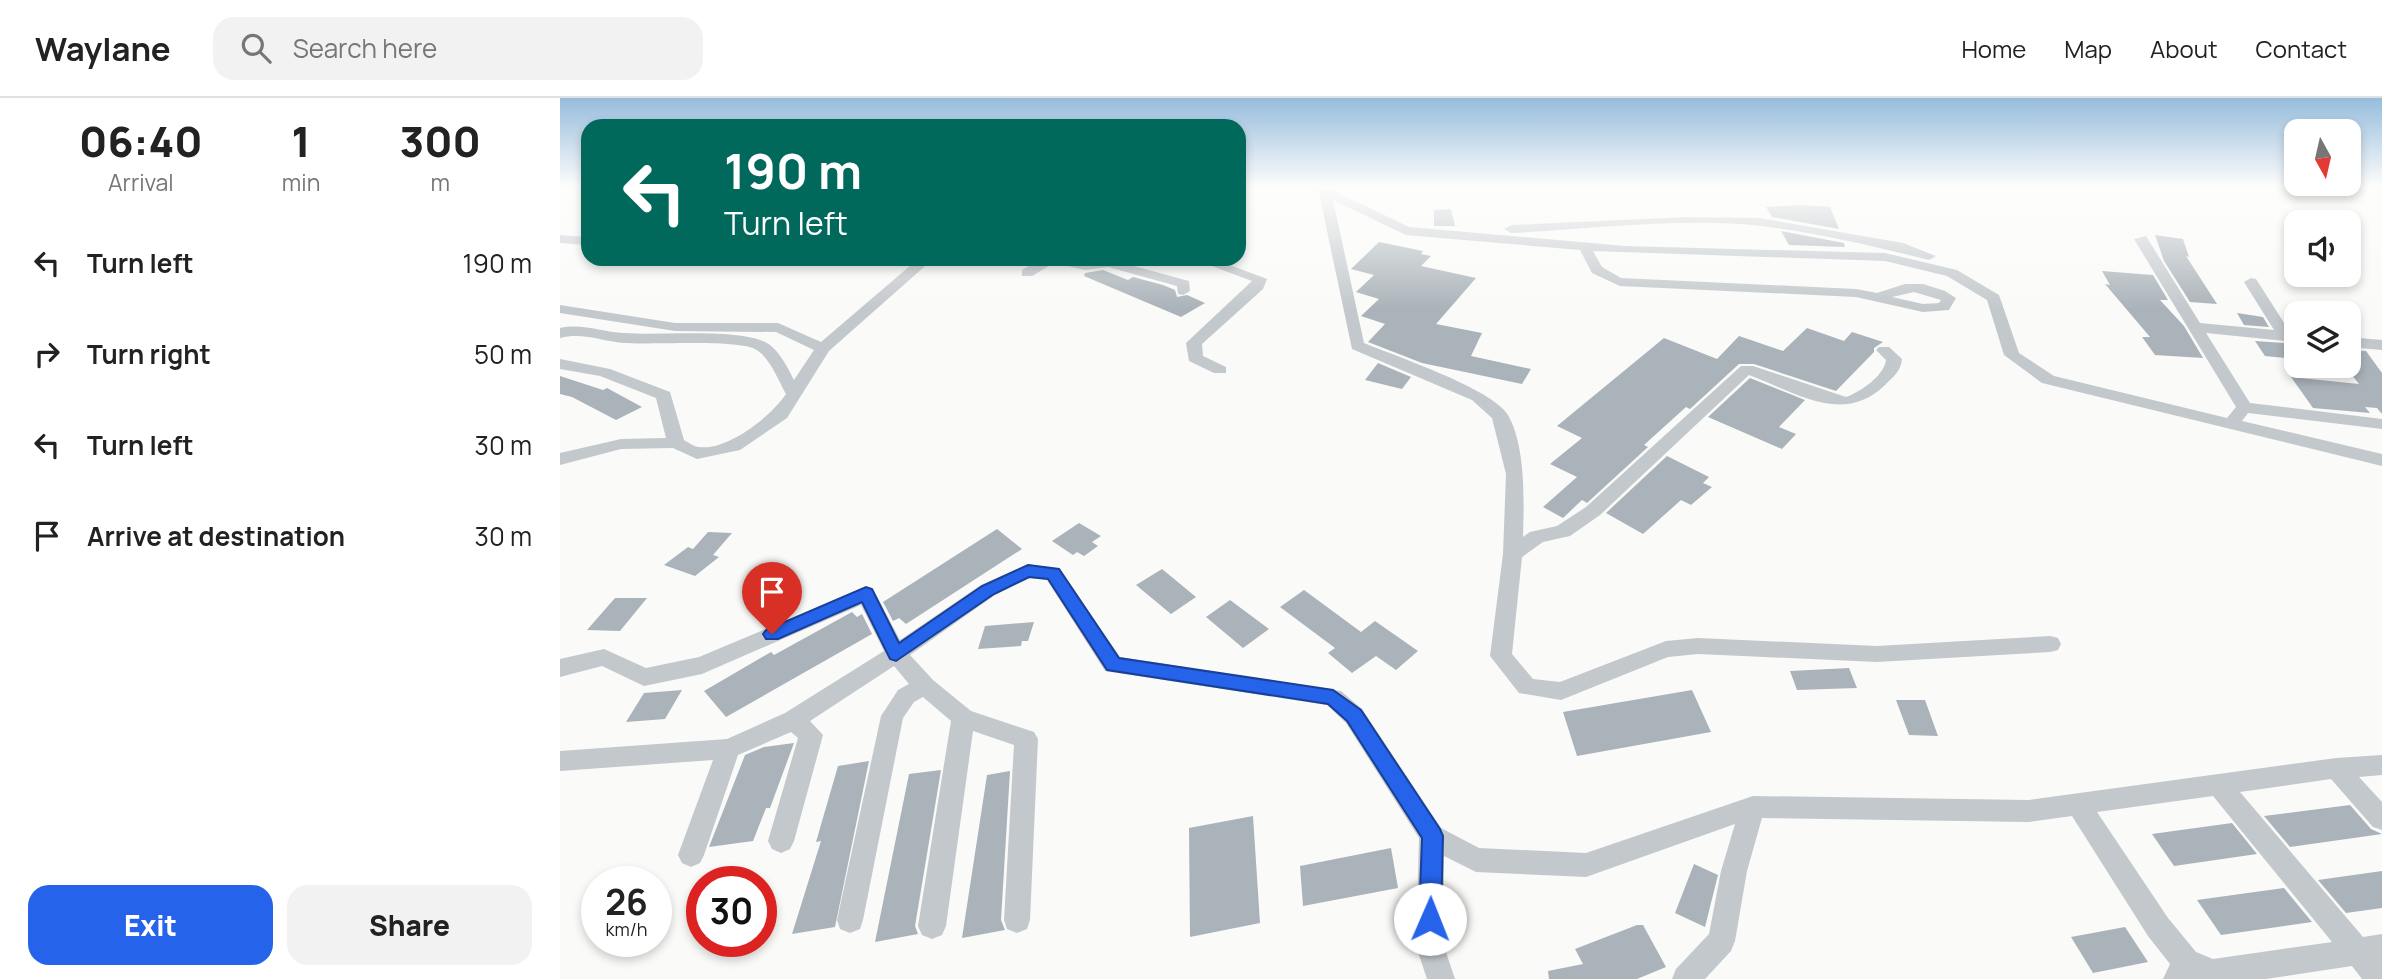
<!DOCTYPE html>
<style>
body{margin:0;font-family:Manrope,sans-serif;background:#f2f2f2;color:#222;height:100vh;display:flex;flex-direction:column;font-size:26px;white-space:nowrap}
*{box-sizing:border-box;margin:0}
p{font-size:23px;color:#767676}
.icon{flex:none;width:38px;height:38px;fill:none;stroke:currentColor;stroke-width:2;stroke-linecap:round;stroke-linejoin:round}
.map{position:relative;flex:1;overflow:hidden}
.details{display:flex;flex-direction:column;background:#fff;width:560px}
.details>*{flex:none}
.guide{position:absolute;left:21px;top:21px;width:665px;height:147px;border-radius:21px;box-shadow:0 4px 10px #0003;background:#00695c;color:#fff;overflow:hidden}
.needle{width:46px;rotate:172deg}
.tools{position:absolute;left:1724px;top:21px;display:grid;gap:14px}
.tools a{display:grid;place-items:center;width:77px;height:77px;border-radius:14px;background:#fff;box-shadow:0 4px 10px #0003;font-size:35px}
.speed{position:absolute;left:21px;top:768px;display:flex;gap:14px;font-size:35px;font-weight:700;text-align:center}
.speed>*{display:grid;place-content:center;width:91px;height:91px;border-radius:50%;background:#fff;box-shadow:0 4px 10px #0003;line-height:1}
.speed small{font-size:18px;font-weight:400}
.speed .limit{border:10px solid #d22;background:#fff;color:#111}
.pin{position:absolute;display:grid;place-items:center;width:60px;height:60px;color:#fff;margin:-72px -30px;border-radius:50% 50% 50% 0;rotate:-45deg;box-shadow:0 0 7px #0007}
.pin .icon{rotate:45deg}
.me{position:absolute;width:77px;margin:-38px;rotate:1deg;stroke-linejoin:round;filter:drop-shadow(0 0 5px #0008)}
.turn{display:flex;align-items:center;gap:24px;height:147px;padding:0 28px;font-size:32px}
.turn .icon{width:91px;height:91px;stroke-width:2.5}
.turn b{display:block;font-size:49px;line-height:60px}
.eta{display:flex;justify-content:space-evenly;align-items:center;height:119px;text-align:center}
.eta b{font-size:42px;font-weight:800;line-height:49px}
.button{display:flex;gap:14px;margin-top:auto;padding:14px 28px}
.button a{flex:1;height:80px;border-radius:21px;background:#2563eb;color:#fff;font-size:28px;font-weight:800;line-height:80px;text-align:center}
.button a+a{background:#f2f2f2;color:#222}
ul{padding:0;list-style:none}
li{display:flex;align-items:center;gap:21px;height:91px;padding:0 28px}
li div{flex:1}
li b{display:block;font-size:26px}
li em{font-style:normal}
header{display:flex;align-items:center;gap:42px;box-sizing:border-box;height:98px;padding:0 35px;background:#fff;border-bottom:2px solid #e0e0e0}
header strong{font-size:33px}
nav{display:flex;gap:38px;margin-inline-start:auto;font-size:24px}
.search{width:490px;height:63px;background:#f2f2f2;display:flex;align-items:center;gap:18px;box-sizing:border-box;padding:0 24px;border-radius:21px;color:#767676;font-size:26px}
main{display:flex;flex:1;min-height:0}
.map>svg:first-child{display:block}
.building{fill:#aab3b9}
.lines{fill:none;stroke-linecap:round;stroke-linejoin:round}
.minor{fill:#c3c8cc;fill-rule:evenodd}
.route{fill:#2563eb;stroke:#184099;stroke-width:2}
</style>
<header>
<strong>Waylane</strong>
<div class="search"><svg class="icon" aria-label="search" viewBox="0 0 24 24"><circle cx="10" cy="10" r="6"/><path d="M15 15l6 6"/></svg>Search here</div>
<nav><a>Home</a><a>Map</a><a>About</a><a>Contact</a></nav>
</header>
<main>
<section class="details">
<div class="eta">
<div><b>06:40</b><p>Arrival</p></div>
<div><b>1</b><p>min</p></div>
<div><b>300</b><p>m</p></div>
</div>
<ul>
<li><svg class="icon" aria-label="left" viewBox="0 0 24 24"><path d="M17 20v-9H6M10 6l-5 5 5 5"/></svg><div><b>Turn left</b></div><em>190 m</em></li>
<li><svg class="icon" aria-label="right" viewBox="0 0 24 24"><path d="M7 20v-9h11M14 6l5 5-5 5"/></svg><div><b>Turn right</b></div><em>50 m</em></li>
<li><svg class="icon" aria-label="left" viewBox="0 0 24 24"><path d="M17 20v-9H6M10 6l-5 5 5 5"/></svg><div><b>Turn left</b></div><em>30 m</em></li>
<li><svg class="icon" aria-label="arrive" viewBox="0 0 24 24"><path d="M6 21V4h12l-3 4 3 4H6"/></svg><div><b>Arrive at destination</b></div><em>30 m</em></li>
</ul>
<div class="button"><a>Exit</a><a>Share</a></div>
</section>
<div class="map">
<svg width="1822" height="881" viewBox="0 0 1822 881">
<rect width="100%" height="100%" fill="#fafaf8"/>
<path class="building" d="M1241 107 1270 109 1279 131 1212 119 1206 109Z
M891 111 895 128H874V112Z
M1221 133 1284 145 1285 149 1229 147Z
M1595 137 1623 141 1629 159 1626 158 1657 206 1630 204 1604 163Z
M819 144 863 153 861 156 871 158 861 168 916 180 876 226 922 235 911 258 971 271 962 286 862 265 808 244 825 226 801 218 819 201 796 194 814 177 791 171Z
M543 172 568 182 573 179 603 187 615 192 617 199 627 197 645 205 621 219 524 178 525 175Z
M1542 173 1593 177 1608 202H1600L1624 228 1643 260 1595 257 1582 239H1590L1545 186 1550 187Z
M1677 215 1703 219 1709 229 1684 227Z
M1247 230 1284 243 1292 234 1323 244 1314 250V254L1276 293 1194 266H1179L1130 311 1126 309 1084 347 1088 349 1027 405 1022 402 1003 420 983 409 1017 379 990 366 1022 340 997 328 1104 240 1157 261 1179 238 1223 253Z
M1695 243 1724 245 1735 261 1705 258Z
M1788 252 1806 253 1822 275V316L1817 310 1805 309 1810 315 1753 310 1731 279 1799 286 1788 272Z
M818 265 851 279 842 291 805 282Z
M0 278 43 292 47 290 82 309 56 322 12 299 0 296Z
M1190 280 1245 302 1219 329 1236 336 1222 351 1148 319Z
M1107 358 1149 379 1143 385 1152 389 1131 407 1121 402 1083 436 1046 415Z
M519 425 541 438 532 444 538 448 524 458 517 454 513 457 492 443Z
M437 431 462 451 346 526 339 520 333 523 323 504Z
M148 434 172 435 153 457 159 459 135 478 104 467 128 449 133 451Z
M602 471 636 499 611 516 576 487Z
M744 492 801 534 815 523 858 553 836 572 816 558 792 575 768 555 775 550 720 509Z
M55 500H87L60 533 27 532Z
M670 502 709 531 683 550 646 519Z
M292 514 297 519 302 516 312 536 166 619 144 593 211 554 214 557Z
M474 524 468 543H462L461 548 418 551 425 528Z
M1289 570 1297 590 1237 592 1230 573Z
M122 592 105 621 66 624 84 595Z
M1132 592 1151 634 1017 658 1003 614Z
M1336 602H1365L1378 638 1349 637Z
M234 645 210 710H206L193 743 149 749 185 657 204 649Z
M309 663 275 829 232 836 261 743 256 744 278 668Z
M381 672 355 828 358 836 315 844 349 676Z
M450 673 441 822 445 832 402 840 427 677Z
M1790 707 1811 731 1822 736 1730 749 1704 718Z
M693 718 700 825 630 839 629 730Z
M1672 725 1697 756 1614 768 1592 736Z
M831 750 838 790 743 808 740 768Z
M1134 766 1158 777 1145 829 1115 815Z
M1822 773V810L1786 815 1758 782Z
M1724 790 1752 824 1661 837 1637 802Z
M1077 827H1083L1106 869 1077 881H989L988 873 1023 866 1015 851Z
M1565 829 1588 864 1533 875 1511 839Z"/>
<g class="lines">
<path class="minor" d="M748 88H764L849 129 1065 148 1325 155 1397 172 1439 197 1459 255 1494 278 1667 320 1676 309 1574 141 1586 138 1640 225 1714 232 1684 184 1691 180 1696 181 1730 234H1736V244L1646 235 1690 305 1822 321V331L1688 315 1682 323 1822 356V368L1482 285 1444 257 1427 202 1387 178 1325 163 1033 153 1042 169 1061 180 1296 191 1317 195 1345 186H1363L1385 193 1396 200 1389 212 1363 214 1296 199 1060 188 1032 175 1020 152 846 137 773 102 804 245C835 258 933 291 948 317 966 349 964 404 963 439L970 434 997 428 1026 409 1181 268H1193L1286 299C1300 294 1324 278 1326 262L1316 252 1319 249H1329L1342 261C1341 273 1333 279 1325 287 1283 328 1235 294 1189 277L1040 417 1010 438 983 444 962 459 952 556 973 581 1000 584 1106 543 1138 540 1317 548 1490 538 1498 540 1501 546 1498 552 1490 554 1317 564 1138 556 1108 559 1001 602 959 595 930 558 943 456 946 376 932 320 912 302 792 251 759 95ZM1354 194 1381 202 1379 205 1363 206 1332 199Z
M1125 119 1200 120 1343 145 1376 158 1369 162C1314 148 1258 135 1202 128 1126 119 1028 131 951 135L944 131 951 127Z
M0 137 28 139V147L0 145Z
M358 161H373L269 253 227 320 180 352 137 361 113 350 61 351 0 367V355L61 341 106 340 96 300 40 278 0 271V261L50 271 110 294 124 342C128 344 134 349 139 349 168 353 211 318 226 296 218 282 210 259 195 251 174 241 92 247 64 245 41 243 23 234 0 240V230C23 225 41 234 64 235 101 238 173 230 205 244 218 250 228 270 234 282L254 252 216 234 115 233 0 215V207L115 225H218L261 244Z
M481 161 525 164 548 161 629 183 630 193 623 197 618 196 617 188 548 169 525 172 494 165 472 178H462V172Z
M633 161H654L707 181 703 191 642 246 643 258 666 269V275H654L629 263 626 245 692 183Z
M1788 239 1822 242V252L1788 249Z
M468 466 500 471 560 559 781 593 802 611 881 730 919 750 1026 755 1193 698 1469 702 1776 660 1822 657V677L1799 679 1822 704V732L1813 729 1771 681 1680 694 1803 839 1822 836V881H1802L1792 868 1706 881H1603L1610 866 1588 838 1512 718 1469 724 1202 720 1187 773 1175 843 1171 853 1145 881H1112L1116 871 1149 836 1161 773 1175 726 1026 779 916 774 884 758V848L895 881H867L856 848 859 740 786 625 767 607 545 573 487 482 470 480 435 497 350 557 373 582 411 613 474 634 478 641 470 822 467 831 457 835 447 831 444 822 454 647 413 633 386 828 382 837 372 841 362 837 358 828 391 623 363 599 354 604 343 620 303 822 300 831 290 835 280 831 277 822 321 618 338 592 349 586 334 568 250 623 263 637 234 743 230 751 221 755 212 751 208 743 238 640 231 634 178 657 144 757 140 765 131 769 122 765 118 757 153 662 0 673V653L167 641 225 615 324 553 301 507 142 576 84 588 42 568 0 579V561L44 551 86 570 139 559 306 489 313 491 340 542 421 487ZM1653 698 1772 844 1653 861 1636 854 1608 820 1537 714Z"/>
</g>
<linearGradient id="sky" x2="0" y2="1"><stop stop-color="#96bcdc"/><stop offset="0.42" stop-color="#fdfdfc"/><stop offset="1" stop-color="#fdfdfc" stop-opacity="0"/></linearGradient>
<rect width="1822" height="211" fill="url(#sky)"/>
<path class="route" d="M468 467 499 471 559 560 773 592 801 612 880 731 883 738 881 821 878 828 870 832 862 828 859 821 862 740 787 623 768 606 547 572 488 481 469 479 434 496 336 563 330 561 302 504 218 541H206L203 536 206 532 306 489 312 491 339 545 422 488Z"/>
</svg>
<div class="tools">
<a><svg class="needle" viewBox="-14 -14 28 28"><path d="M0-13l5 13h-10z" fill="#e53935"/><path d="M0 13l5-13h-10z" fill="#767676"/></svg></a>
<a><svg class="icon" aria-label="sound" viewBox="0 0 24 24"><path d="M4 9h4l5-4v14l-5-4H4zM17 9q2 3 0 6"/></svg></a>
<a><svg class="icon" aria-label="layers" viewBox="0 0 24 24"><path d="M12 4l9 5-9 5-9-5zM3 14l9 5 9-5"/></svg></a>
</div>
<div class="speed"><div>26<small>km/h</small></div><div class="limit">30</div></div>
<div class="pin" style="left:212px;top:536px;background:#d93025"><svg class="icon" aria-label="arrive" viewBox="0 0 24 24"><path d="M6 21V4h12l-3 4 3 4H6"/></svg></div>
<svg class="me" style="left:870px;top:821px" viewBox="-20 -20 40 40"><circle r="19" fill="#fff"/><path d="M0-13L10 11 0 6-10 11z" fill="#2563eb"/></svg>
<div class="guide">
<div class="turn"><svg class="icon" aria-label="left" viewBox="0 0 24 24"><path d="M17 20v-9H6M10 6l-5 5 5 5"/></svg><div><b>190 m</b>Turn left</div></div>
</div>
</div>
</main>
